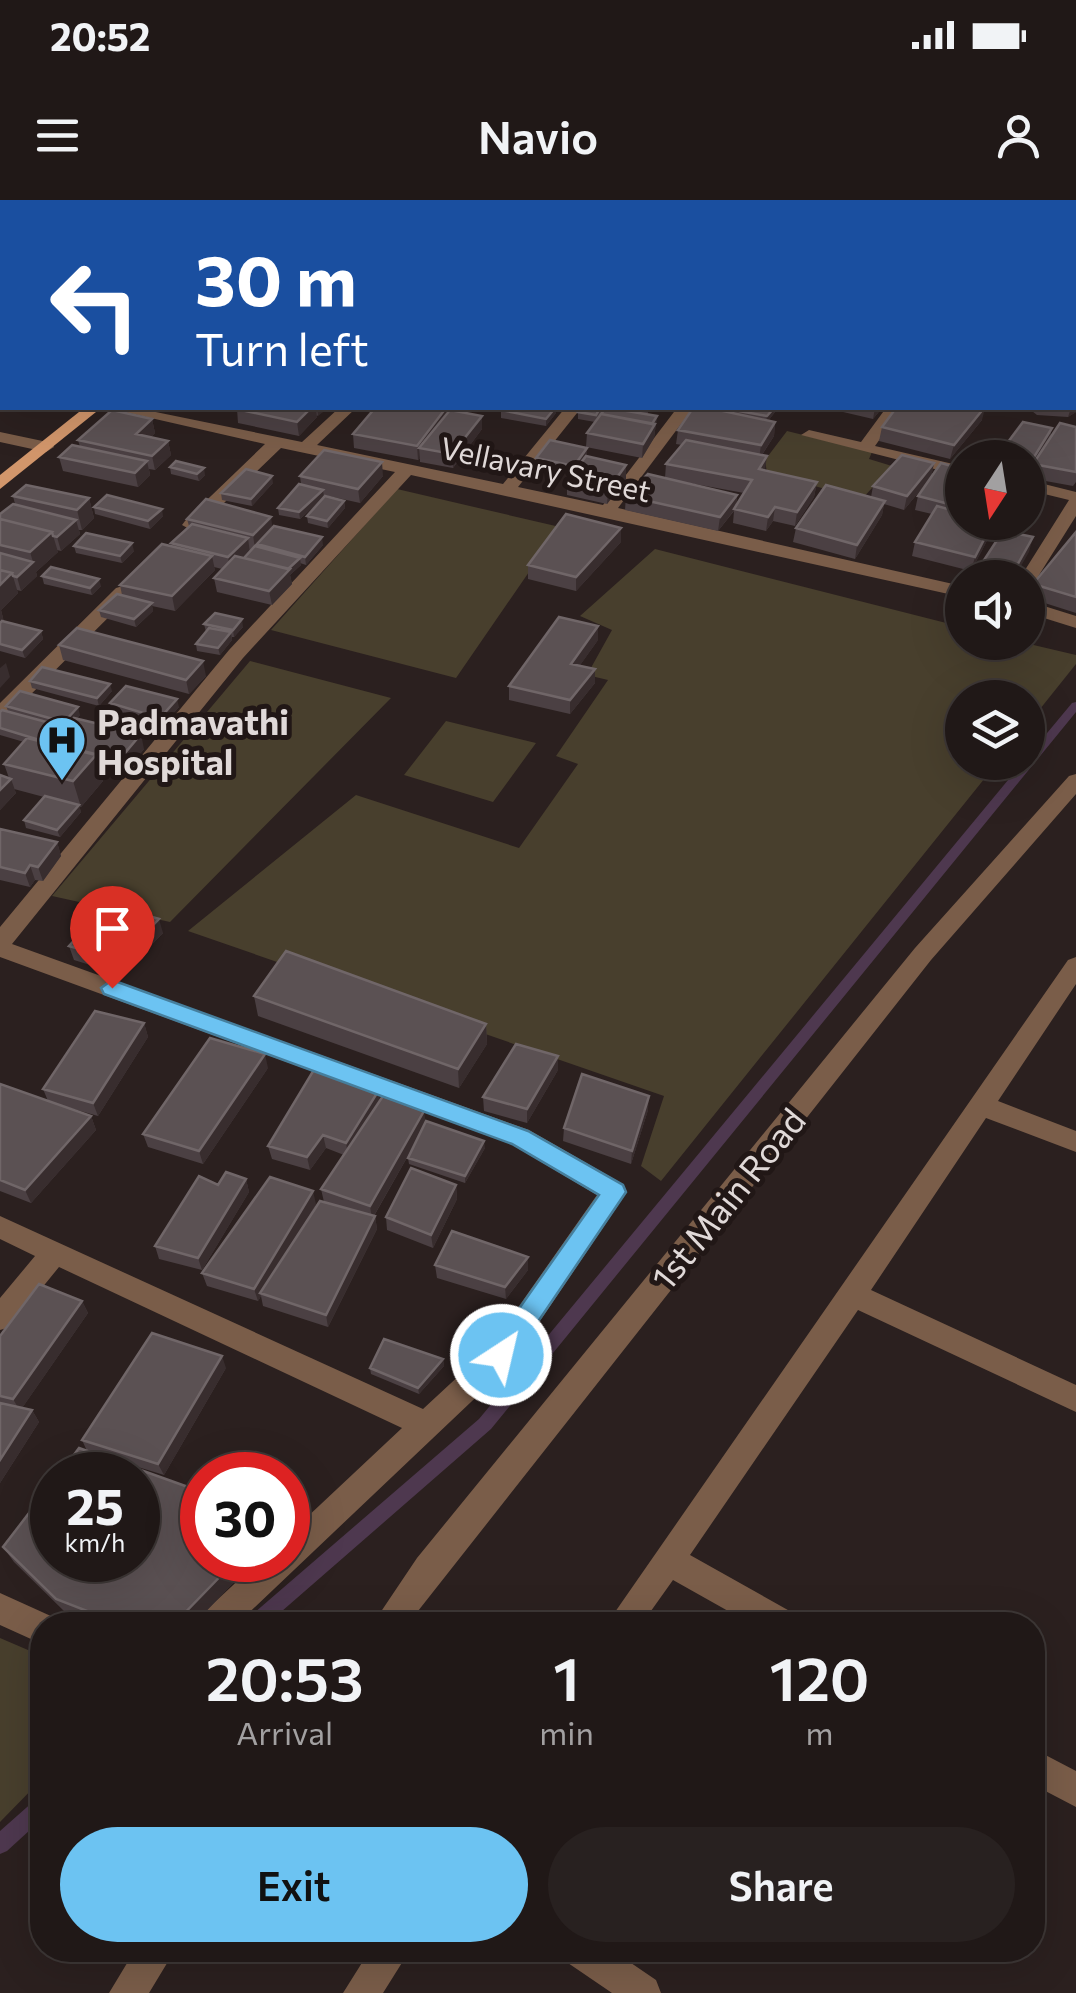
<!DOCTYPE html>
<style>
body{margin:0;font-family:Commissioner,sans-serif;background:#282120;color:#f1f3f6;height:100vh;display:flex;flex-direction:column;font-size:38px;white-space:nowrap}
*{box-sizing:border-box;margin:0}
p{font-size:32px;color:#a2a0a1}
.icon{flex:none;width:55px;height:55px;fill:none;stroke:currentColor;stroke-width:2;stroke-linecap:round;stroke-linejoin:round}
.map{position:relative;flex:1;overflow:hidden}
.panel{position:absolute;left:30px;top:1412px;width:1015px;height:350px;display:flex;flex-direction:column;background:#201817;border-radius:40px;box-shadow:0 10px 40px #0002,0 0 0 2px #3d3736}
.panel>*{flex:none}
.hud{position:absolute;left:0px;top:0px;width:1078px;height:210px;box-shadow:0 10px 40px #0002,0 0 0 2px #3d3736;background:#1a4fa0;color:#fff;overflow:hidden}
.needle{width:65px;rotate:192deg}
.buttons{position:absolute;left:945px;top:240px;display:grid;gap:20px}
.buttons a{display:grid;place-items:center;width:100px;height:100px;border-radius:50%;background:#201817;box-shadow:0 10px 40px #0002,0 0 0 2px #3d3736;font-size:50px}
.speed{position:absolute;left:30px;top:1252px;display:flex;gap:20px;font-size:50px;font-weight:700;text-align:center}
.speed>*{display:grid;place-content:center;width:130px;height:130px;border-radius:50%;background:#201817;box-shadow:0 10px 40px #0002,0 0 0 2px #3d3736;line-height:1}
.speed small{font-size:25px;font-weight:400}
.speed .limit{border:15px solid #d22;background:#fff;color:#111}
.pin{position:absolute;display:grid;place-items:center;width:85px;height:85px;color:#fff;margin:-102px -42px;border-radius:50% 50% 50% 0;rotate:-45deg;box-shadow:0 0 10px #0007}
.pin .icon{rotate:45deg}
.me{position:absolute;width:110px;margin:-55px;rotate:35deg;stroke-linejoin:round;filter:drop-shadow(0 0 8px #0008)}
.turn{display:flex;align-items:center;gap:35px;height:210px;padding:0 30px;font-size:45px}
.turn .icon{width:130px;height:130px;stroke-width:2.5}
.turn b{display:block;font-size:70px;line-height:85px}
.eta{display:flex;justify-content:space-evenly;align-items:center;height:170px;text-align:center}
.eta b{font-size:60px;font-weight:600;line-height:70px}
.action{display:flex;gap:20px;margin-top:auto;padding:20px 30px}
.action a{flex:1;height:115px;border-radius:60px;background:#6cc3f2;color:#111;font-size:40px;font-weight:600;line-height:115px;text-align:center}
.action a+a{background:#282120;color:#f1f3f6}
.status{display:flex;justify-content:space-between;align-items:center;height:70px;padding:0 50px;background:#201817;direction:ltr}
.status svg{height:28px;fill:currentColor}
header{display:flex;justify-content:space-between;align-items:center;height:130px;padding:0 30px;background:#201817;font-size:45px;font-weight:600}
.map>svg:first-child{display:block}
.green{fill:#483f2d}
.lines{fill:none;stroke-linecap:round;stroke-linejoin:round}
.stream{fill:#4e384f;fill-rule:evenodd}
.minor{fill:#7a5d49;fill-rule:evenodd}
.major{fill:#d2966b;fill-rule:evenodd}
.wall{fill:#4b4043;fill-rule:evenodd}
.shaded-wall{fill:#382d2e}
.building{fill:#5b5153;stroke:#706668;stroke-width:2.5}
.route{fill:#6cc3f2;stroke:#467f9d;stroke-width:2.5}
.labels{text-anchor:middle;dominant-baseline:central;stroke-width:10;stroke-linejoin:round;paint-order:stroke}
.far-street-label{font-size:30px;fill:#e0d9d8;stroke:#211716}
.poi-label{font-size:35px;font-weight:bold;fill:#e0d9d8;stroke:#211716;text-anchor:start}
.street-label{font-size:35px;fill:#e0d9d8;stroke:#211716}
</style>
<div class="status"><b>20:52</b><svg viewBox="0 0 49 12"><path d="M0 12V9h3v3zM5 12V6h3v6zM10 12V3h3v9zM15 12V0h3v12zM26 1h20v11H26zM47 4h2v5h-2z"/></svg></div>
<header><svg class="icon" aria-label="menu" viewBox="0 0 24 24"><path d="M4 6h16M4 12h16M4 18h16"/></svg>Navio<svg class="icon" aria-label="person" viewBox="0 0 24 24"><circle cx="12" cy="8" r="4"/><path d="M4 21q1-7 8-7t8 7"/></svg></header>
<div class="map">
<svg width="1076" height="1793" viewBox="0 0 1076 1793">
<rect width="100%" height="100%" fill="#2b201f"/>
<path class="green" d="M787 231 872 252 869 259 892 266 862 299 767 273 765 260Z
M397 289 560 327 456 478 271 430Z
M655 349 962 427V442L1025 443 1076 455V464L1028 524V498H962V562L997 563 661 981 641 966 664 896 188 731 356 595 519 648 578 564 556 556 608 480 587 475 612 430 580 416Z
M250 461 391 498 170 722 52 696Z
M446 521 536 543 493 602 404 575Z
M0 1438 42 1456V1579L0 1622Z"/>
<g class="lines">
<path class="stream" d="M1076 502V512L491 1229 266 1425H244L247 1419 479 1219 1023 562H1028V556L1072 503Z
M42 1598V1619L7 1651 0 1654V1631L35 1600Z"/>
<path class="minor" d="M293 0H323L325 2H295Z
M1038 0H1063L1065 2H1040Z
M1075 72H1076V80H1075Z
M1075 151 1076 152V162L1075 161Z
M107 208H136L302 242 339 208H356L317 245 503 284 565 208H581L518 287 603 305 677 208H693L618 308 962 386V397L411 275 243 458 12 744 529 930 623 984 627 992 511 1164 236 1425H197L202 1414 260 1360H288V1335L402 1228 59 1067 10 1127 0 1130V1098L35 1056 0 1039V1016L423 1209 491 1146 597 995 511 944 0 757V727L229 450 395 272 281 248 197 329 191 330 182 325 185 321 265 244Z
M886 208H902L875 246 962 266V276L801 235 809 230 861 242Z
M0 232 52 243 54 247 46 252 0 242Z
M1028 280 1076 292V316L1034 383 1028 384V378H1020L1069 300 1028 290Z
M123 386 130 388V396L7 518 0 520V503L116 388Z
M1028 401 1076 416V428L1028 413Z
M1076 574V594L931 760 407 1425H372L417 1358 915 748 1069 576Z
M1076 757V784L998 901 1076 931V952L986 918 871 1090 1076 1185V1212L858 1110 690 1355 795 1414 800 1425H753L673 1380 641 1425H606L1068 760Z
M0 1393 53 1417 57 1425H42V1444L0 1425Z
M1032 1548 1076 1571V1607L1032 1584Z
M135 1750H175L149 1793H109Z
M370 1750H410L383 1793H343Z
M563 1750H612L656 1780 661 1793H612L568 1763Z"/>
<path class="major" d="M84 208H101L0 289V275Z"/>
</g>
<path class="wall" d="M39 0H162L181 2H36Z
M351 0H522V2H349Z
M570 0H722L721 2H568Z
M742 0H767V2H742Z
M774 0H859L857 2H772Z
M1076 157V212L1068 217 1037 215 1028 208H1075Z
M33 208H67L61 212Z
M231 208H328L317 216V217L299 236 238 223 237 209Z
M446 208V214L482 216V229L453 268 420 262V258L418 260 354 248 353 234Z
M556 208V213L546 226 501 218V210Z
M581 208H602V212L626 211 627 208H651L647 214 657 216 654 238 642 258 586 247 587 233 595 222 578 219V212Z
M693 208H776L775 212 768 221 775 222 774 236 762 255 765 270 817 282 814 297 795 326 773 321 766 331 733 323 734 311 718 331 625 310 626 296 665 278 666 264 682 245 676 244 678 230ZM667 279 744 293 736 306 737 295Z
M826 208H882L873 219Z
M152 219 155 233 150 238 168 241 171 255 155 270 149 269 150 275 138 287 63 271 59 257 80 247 78 240Z
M982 220 950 259 879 241 882 227Z
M1076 227V282L1073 286 1029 278 1031 270 1028 276V258H998L999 254 1052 228 1049 241Z
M587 255 585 257 626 265V279L607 304 567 295V281L573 273 536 265V258Z
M934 263 931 277 904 310 884 304 882 315 855 359 793 342 796 328 871 297 873 286Z
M170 267 205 275 199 281 171 274Z
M962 269V322L990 335 971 371 912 356 915 342 932 314 915 310 918 296Z
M300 276H383L360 303 324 295V297L300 319 279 315 278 308 301 284Z
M273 283 252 306 222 300 221 293Z
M13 296 89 298 94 318 82 330H79L80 334 61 351 57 350 58 352 36 372 37 376 21 391 17 390 18 393 1 410 4 422 41 431 43 439 25 458 0 451V314L15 304Z
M344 301 345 308 328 328 308 323 307 316Z
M94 307 163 316 150 329 95 314Z
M187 319 272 328 323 345 306 365 300 363 301 365 290 375 292 384 272 405 217 392 214 378 222 369 214 367 215 370 175 411 152 406 153 411 136 427 101 417 99 410 122 395 120 385 172 346 171 343 189 326Z
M1076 332V413L1029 398 1033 384Z
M621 342 576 391 528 379V365Z
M74 346 134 351 122 363 76 353Z
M42 376 101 386 92 395 44 384Z
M204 424 243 427 234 437H232V440L220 455 197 451 196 444 206 432Z
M598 440 580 465 595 469V483L570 514 509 500V486Z
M59 445 206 476 189 494 63 460Z
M30 481 112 491 99 506 32 488Z
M110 503 179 507 162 526 112 511Z
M6 506 80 515 77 518 144 549 123 575 99 568 103 581 81 607 79 606 81 612 60 637 26 628 24 620 44 597 14 589 16 593 0 610V575L9 578 4 564 24 542 0 535V512L8 511Z
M0 629 57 642 61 656 43 681 35 680 30 687 0 680Z
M107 704 163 733 139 758 117 752 103 769 74 760 69 746Z
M254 796 486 824 487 844 459 888 258 816Z
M144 823 148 837 98 916 63 906 91 916 96 930 31 1003 0 991V884L48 901 43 889Z
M268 868 203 964 148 947 143 934Z
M558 870 527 923 484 911 483 897Z
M380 900 485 948 465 983 409 964 408 958 417 940 374 1016H375L377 1029 328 1127 263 1106 261 1096 258 1101 207 1086 202 1073 316 1004 300 1031 324 1002 321 989 344 955 326 948 310 970 272 959 268 946Z
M648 910 631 964 563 941 564 928Z
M246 979 249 992 202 1070 159 1059 155 1046 218 985Z
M456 985 457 999 433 1048 387 1030 386 1017Z
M528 1057V1070L506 1099 437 1078 435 1065Z
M82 1101 88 1113 22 1208 32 1210 39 1222 0 1283V1136Z
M443 1159 444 1166 419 1194 371 1174 370 1168Z
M226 1168 164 1275 99 1255 255 1360 193 1425H97L66 1413 14 1362 3 1347 87 1251 82 1240Z"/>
<path class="shaded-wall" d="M0 0H16V1L14 2H2V10L0 11Z
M132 0H159L156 2H129Z
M427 0H443V2H425Z
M2 115V131L0 133V116Z
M1075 201 1076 212 1068 217 1071 208H1075Z
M311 208H316L317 217 299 236 297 222Z
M317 208H328L318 216Z
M446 208 447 222 419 248 420 258 418 260 417 246Z
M556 208V213L546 226V219Z
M774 208H776L775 212 766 224 767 216Z
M875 208H882L873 219Z
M985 208 982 220 950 259 954 245Z
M482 216V229L453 268 452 254Z
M657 216 654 238 642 258 643 244Z
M152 219 155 233 139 248 136 234Z
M775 222 774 236 759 259 761 245Z
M1052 228 1048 242 1033 264 1028 276 1031 262Z
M168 241 171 255 155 270 152 256Z
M587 248V255L574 273V266Z
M767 256 765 270 759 269Z
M147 261 150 275 138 287 135 273Z
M382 262 383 276 360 303 358 289Z
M934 263 931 277 904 310 907 296Z
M626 265V279L607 304 608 290Z
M204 268 205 275 199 281 197 274Z
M272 276 273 283 252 306 251 299Z
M817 282 814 297 795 326 797 312Z
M962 287V297L952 305 951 311 946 318 949 304Z
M323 290 324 297 300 319 299 312Z
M737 295 735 309 718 331 720 317Z
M89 298 94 318 82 330 77 310Z
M344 301 345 308 328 328 327 321Z
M885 301 882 315 855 359 857 345Z
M775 307 773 321 766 331 768 317Z
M162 309 163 316 150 329 148 321Z
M271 317 273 331 257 344V347L255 349 253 335Z
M76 320 80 334 61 351 57 337Z
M993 322 990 335 971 371 975 357Z
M621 328V342L576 391V377Z
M52 332 58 352 36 372 37 376 21 391 17 377 33 362 30 352Z
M322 337 323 345 306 365 305 357Z
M1033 337 1029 352 1014 378H1010Z
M248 338 250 353 230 371 228 357Z
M132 343 134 351 122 363 120 356Z
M212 356 215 370 175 411 172 396Z
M300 358 301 365 290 375 292 384 272 405 269 391Z
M12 373 18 393 1 410 4 422 0 426V385Z
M99 379 101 386 92 395 90 388Z
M152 403 153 411 136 427 134 419Z
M242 419 243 427 234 437 233 430Z
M598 426V440L571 478V464Z
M41 431 43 439 25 458 22 450Z
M231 432 232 440 220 455 218 448Z
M203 461 206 476 189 494 186 480Z
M6 463 10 477 0 488V468Z
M595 469V483L570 514V500Z
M110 484 112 491 99 506 97 498Z
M177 499 179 507 162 526 160 518Z
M78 507 80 515 67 530 64 522Z
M61 526 63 533 51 543 52 545 49 549 46 542Z
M141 534 144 549 123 575 119 560Z
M96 555 103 581 81 607 73 581Z
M11 579 16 593 0 610V590Z
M79 605 81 612 60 637 57 630Z
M57 642 61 656 43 681 38 667Z
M30 665 35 680 30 687 25 673Z
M159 719 163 733 139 758 135 744Z
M112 738 117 752 103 769 98 754Z
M144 823 148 837 98 916 93 903Z
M486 824 487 844 459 888 458 869Z
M265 854 268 868 203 964 199 951Z
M558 856V870L527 923V909Z
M379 890 380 904 348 956 346 943Z
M649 896 648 910 631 964 632 951Z
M424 911 426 924 372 1019 370 1006Z
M91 916 96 930 31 1003 25 990Z
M323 935 326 948 310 970 307 957Z
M484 941 485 948 465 983V976Z
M246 979 249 992 202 1070 198 1058Z
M456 985 457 999 433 1048 431 1035Z
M313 991 316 1004 262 1094 260 1093 261 1096 258 1101 254 1089Z
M375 1016 377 1029 328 1127 326 1115Z
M528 1057V1070L506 1099 505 1087Z
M82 1101 88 1113 20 1211 13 1199Z
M222 1156 226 1168 164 1275 158 1264Z
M443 1159 444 1166 419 1194 418 1188Z
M32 1210 39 1222 0 1283V1260Z
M236 1360H255L193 1425H173Z"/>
<path class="building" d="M39 0H52L65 2H36Z
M110 0H132L129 2Z
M149 0H162L181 2H146Z
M204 0H220L234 2H201Z
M220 0H242L240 2Z
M266 0H298L295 2H263Z
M351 0H397L394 2H349Z
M483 0H518L516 2H482Z
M570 0H670L669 2H568Z
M688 0H715L713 2Z
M774 0H813L825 2H772Z
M873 0H909L907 2H871Z
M917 0H951L949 2H923L916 1Z
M956 0H998L997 2H968Z
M1006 0H1044L1042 2H1004Z
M2 150V165H0V152Z
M0 166 2 167V189H0Z
M238 208H311L297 222 236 209Z
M375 208H446L417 246 353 234Z
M503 208H555L546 219 501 210Z
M581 208H600L596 215 578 212Z
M606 208H609L657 216 652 224 601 214Z
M693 208H709L775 222 761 245 678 230Z
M722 208H774L767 216Z
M896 208H984L954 245 882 227Z
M112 210 152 219 136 234 168 241 152 256 78 240Z
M450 210 482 216 452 254 419 248Z
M601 214 655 224 643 244 587 233Z
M1023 222 1052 228 1031 262 1028 261V258H1013L999 254Z
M1060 223 1076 227V272L1033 264Z
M550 240 587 248 574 266 536 258Z
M686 240 767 256 759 269 817 282 797 312 775 307 768 317 734 309 752 280 666 264Z
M72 245 147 261 135 273 59 257Z
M324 250 382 262 358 289 300 276Z
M902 255 934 263 907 296 873 286Z
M586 256 626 265 608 290 567 281Z
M176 261 204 268 197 274 170 267Z
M941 263 962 269V287L949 304 918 296Z
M246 269 272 276 251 299 221 293Z
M648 274 737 295 720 317 626 296Z
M299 284 323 290 299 312 278 308Z
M26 285 89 298 77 310 13 296Z
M826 285 885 301 857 345 796 328Z
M962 293V308L952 305Z
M107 295 162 309 148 321 94 307Z
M325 296 344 301 327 321 307 316Z
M206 299 271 317 253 335 187 319Z
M13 304 76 320 57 337 53 336 52 332 0 319V314Z
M937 306 962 313V322H993L975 357 915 342Z
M566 314 621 328 576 377 528 365Z
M0 319 52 332 30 352 0 345Z
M192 324 248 338 228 357 171 343Z
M274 326 322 337 305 357 257 344Z
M1003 331 1033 337 1010 378H991L975 374Z
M1076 332V397L1033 384Z
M86 333 132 343 120 356 74 346Z
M162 344 212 356 172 396 120 385Z
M255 346 300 358 288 369 244 358Z
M0 353 33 362 17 377 13 376 12 373 0 370Z
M235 356 290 369 269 391 214 378Z
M51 367 99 379 90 388 42 376Z
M0 370 12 373 0 385Z
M117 394 152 403 134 419 99 410Z
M215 413 242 419 233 430 204 424Z
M559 417 598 426 571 464 595 469 570 500 509 486Z
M2 421 41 431 22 450 0 444V423Z
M77 428 203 461 186 480 59 445Z
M209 428 231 432 218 448 196 444Z
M42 467 110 484 97 498 30 481Z
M126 486 177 499 160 518 110 503Z
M20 491 78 507 64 522 6 506Z
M2 510 61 526 46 542 0 528V512Z
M74 518 141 534 119 560 51 543Z
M27 538 96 555 73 581 4 564Z
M0 575 11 579 0 590Z
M45 596 79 605 57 630 24 620Z
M0 629 57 642 38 667 30 665 25 673 0 667Z
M107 704 159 719 135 744 112 738 98 754 69 746Z
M286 751 486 824 458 869 254 796Z
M95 811 144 823 93 903 43 889Z
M210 838 265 854 199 951 143 934Z
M516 844 558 856 527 909 483 897Z
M315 868 379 890 346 943 323 935 307 957 268 946Z
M582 874 649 896 632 951 564 928Z
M0 884 91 916 25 990 0 980Z
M383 896 424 911 370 1006 321 989Z
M426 921 484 941 465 976 408 958Z
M411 968 456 985 431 1035 386 1017Z
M226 972 246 979 198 1058 155 1046 199 976 218 985Z
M270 977 313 991 254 1089 202 1073Z
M320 1001 375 1016 326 1115 260 1093Z
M452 1031 528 1057 505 1087 435 1065Z
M39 1084 82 1101 13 1199 0 1196V1136Z
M152 1133 222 1156 158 1264 82 1240Z
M384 1139 443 1159 418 1188 370 1168Z
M0 1203 32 1210 0 1260Z
M79 1248 202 1292V1360H236L173 1425H123L56 1399 3 1347 52 1283V1360H138V1275H59Z"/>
<path class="route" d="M112 780 528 931 623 985 626 992 510 1163 501 1166 492 1163 488 1155 492 1147 599 995 512 944 104 794 101 788Z"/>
<defs>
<g id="hospital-pin" transform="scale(2.5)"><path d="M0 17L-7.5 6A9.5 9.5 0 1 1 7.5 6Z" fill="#6cc3f2" stroke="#211716"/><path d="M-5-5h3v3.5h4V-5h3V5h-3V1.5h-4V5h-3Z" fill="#111"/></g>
</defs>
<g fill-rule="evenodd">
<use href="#hospital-pin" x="62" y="540"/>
</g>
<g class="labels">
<g class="far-street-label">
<text transform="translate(546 268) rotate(12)">Vellavary Street</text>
</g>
<g class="poi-label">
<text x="97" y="520">Padmavathi<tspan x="97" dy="40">Hospital</tspan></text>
</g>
<g class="street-label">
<text transform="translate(727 998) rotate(-51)">1st Main Road</text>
</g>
</g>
</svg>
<div class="buttons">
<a><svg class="needle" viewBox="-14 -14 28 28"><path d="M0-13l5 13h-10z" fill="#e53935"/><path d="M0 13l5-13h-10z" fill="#a2a0a1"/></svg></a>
<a><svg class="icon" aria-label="sound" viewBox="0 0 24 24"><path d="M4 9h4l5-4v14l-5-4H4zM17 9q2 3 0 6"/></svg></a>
<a><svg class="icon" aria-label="layers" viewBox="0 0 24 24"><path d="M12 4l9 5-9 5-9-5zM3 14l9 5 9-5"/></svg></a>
</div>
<div class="speed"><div>25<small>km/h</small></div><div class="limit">30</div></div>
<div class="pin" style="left:112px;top:788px;background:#d93025"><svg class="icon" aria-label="arrive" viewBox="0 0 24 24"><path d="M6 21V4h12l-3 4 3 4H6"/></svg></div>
<svg class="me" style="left:501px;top:1155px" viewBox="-20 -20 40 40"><circle r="17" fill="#6cc3f2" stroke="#fff" stroke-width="3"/><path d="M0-11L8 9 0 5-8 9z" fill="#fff"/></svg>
<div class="hud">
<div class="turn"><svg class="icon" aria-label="left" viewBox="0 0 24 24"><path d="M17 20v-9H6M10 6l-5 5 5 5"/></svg><div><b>30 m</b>Turn left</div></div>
</div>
<section class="panel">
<div class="eta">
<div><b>20:53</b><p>Arrival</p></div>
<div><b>1</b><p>min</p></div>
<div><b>120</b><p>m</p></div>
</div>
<div class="action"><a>Exit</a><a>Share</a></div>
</section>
</div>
